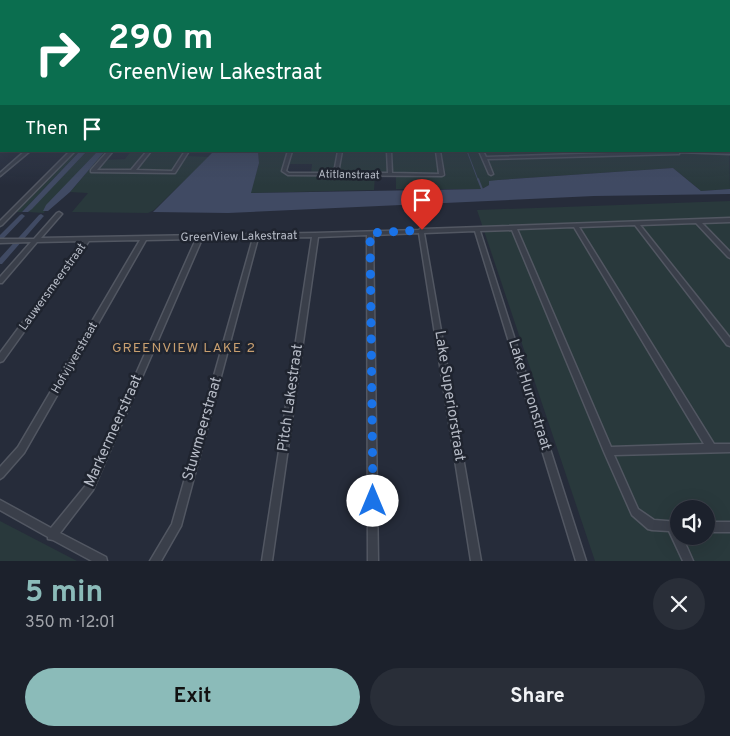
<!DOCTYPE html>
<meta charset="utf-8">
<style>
body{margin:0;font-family:Overpass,sans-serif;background:#292e38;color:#f1f3f6;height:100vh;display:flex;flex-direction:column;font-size:19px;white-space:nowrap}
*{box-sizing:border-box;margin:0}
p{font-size:16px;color:#a0a3a9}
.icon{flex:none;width:28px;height:28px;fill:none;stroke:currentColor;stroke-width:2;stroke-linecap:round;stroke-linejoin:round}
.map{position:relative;height:561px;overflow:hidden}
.panel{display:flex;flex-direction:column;background:#1c212c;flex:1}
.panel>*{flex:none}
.hud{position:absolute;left:0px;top:0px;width:730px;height:152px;box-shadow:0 5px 20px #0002,0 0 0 1px #3a3e48;background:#0b6e4f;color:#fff;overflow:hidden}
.buttons{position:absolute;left:670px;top:500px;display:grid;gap:10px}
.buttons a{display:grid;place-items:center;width:45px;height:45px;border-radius:50%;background:#1c212c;box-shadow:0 5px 20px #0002,0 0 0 1px #3a3e48;font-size:25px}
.pin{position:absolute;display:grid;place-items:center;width:42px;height:42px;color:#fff;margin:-51px -21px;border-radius:50% 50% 50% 0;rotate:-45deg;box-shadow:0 0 5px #0007}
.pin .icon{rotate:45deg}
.me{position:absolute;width:55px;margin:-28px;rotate:0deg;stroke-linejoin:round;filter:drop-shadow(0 0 4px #0008)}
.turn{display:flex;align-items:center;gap:18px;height:105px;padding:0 25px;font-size:22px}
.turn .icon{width:65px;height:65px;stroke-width:2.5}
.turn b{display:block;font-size:35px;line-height:42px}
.then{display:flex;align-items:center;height:48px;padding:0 25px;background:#0003;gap:10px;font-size:19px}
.round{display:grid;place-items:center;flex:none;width:52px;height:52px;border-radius:26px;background:#292e38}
.summary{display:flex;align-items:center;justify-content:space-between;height:85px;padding:0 25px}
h1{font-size:30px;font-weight:700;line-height:38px;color:#8bbbb9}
.action{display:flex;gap:10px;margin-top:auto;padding:10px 25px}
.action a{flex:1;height:58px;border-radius:30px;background:#8bbbb9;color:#111;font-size:20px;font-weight:700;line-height:58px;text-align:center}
.action a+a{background:#292e38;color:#f1f3f6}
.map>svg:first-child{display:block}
.green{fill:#29393c;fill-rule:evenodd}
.water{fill:#404a63}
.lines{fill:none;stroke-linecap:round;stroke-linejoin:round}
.stream-far1{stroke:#404a63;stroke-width:1}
.stream{stroke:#404a63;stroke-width:2}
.canal{fill:#404a63;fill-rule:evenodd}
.minor-casing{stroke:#525762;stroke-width:3}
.minor{fill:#3a3f4a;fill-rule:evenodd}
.route{stroke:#1a73e8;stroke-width:9;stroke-dasharray:0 16.2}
.labels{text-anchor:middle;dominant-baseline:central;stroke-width:5;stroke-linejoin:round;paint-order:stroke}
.far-street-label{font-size:11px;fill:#b5bac5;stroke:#1f242f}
.street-label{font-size:12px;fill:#b5bac5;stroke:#1f242f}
.neighbourhood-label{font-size:14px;letter-spacing:1px;fill:#c79e6f;stroke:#1f242f}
.near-street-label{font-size:15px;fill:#b5bac5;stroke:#1f242f}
</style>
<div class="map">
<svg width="730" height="561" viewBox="0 0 730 561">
<rect width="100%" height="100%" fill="#262c3a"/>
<path class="green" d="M729 141 730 189 701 191 673 168 498 180 482 189H396V177L446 176 441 151H729Z
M80 151 22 212H16L75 152Z
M87 151H99L47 205 44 213 28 212Z
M105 151H109L90 172 174 174 187 156 209 157 154 210 148 213 72 212 88 193 70 192Z
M131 151H147L131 170H98L105 160 125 159Z
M151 151H186L172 170H137Z
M258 151H288L282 172 286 175 375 176 374 190 250 193 259 163Z
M292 151H337L334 172 311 173 312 164H289Z
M341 151H387V173H339Z
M391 151H436L440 174 392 173Z
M730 201V561H595L477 210ZM679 509H706V536H679Z
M0 521 77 561H0Z"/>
<path class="water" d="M80 151H87L32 209 28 212H22Z
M105 151 70 192 48 211H43L46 205 97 152Z
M214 151H258L259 163 251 193 482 189 489 185V181L498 180 673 168 701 191 730 189V194L594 196 228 213 153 212Z"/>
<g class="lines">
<path class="stream-far1" d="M467 151 478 180"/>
<path class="stream" d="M478 179 482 189"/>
<path class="canal" d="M22 214 25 216 24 217 2 240 0 241V235L20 215Z
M41 214 44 216 43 217 2 264H0V258L39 215Z"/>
<g class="minor-casing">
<path id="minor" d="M729 116H730V119H729Z
M0 123H1V125H0Z
M729 124H730V126H729Z
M0 148H1V150H0Z
M25 151H30L0 176V173Z
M70 151H75L2 225 0 226V221Z
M108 151H113L97 170H131L147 151H151L136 170 172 171 185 151H189L175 173H173L91 172V170Z
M288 151H292L286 171 289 173H334L338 151H342L338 173H388L387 151H391L392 173 439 174 436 151H440L444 175 442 176 288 175 282 171Z
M479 151H483L486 157 673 151 730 152V154L679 152V154H677L487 159 493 174 491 175 489 174Z
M59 212 62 214 61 215 41 238 315 233 419 230 421 228 423 229 730 218V222L702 223 730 252V258L728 257 696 223 640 225 730 338V346L727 345 635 225 579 227 714 444H730V452L614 455 638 509 654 520 679 522V536H682L693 561H683L669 531 652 530 648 529 632 515 605 454 512 230 480 231 586 561H576L475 231 424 233 481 561H471L419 233 373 235 378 561H368L367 235 318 237 272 561H262L312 237 258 238 181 526 161 561H150L172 524 253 238 202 239 93 490 60 533 106 557 107 561H92L53 540 48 539V537L0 510V500L51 528 87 484 196 239 146 240 24 453 3 477 0 479V467L18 447 140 240 89 241 3 361 0 362V353L83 241 37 242 2 283H0V277L31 242 0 243V239H34L57 213ZM574 227 704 444 611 447 517 229Z
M706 522H730V532H706Z"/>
</g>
<use href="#minor" class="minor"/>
</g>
<linearGradient id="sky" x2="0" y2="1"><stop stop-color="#151820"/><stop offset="0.58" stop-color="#414b60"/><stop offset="1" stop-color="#414b60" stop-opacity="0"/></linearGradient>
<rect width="730" height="185" fill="url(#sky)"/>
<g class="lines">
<path class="route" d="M373 501 370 233 422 230"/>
</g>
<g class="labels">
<g class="far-street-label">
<text transform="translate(349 175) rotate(1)">Atitlanstraat</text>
</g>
<g class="street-label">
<text transform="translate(239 237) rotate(-1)">GreenView Lakestraat</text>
<text transform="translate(53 287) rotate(-54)">Lauwersmeerstraat</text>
<text transform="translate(75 358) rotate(-60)">Hofvijverstraat</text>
</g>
<g class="neighbourhood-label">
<text x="184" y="348">GREENVIEW LAKE 2</text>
</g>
<g class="near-street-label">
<text transform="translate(529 395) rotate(73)">Lake Huronstraat</text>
<text transform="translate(449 396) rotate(81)">Lake Superiorstraat</text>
<text transform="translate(291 398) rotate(-82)">Pitch Lakestraat</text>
<text transform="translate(203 429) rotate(-74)">Stuwmeerstraat</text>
<text transform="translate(114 431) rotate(-66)">Markermeerstraat</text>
</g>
</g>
</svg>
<div class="buttons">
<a><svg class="icon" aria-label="sound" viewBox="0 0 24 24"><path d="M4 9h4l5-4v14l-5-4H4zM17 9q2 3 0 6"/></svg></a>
</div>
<div class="pin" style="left:422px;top:230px;background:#d93025"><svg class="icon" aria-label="arrive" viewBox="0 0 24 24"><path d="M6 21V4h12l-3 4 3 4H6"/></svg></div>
<svg class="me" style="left:373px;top:501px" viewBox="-20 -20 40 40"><circle r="19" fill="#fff"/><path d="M0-13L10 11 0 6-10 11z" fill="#1a73e8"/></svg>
<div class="hud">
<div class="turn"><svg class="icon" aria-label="right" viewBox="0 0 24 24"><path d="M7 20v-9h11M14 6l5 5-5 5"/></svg><div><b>290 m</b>GreenView Lakestraat</div></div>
<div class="then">Then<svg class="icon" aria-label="arrive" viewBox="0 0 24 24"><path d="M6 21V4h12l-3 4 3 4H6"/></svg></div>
</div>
</div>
<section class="panel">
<div class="summary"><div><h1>5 min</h1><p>350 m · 12:01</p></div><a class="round"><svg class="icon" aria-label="close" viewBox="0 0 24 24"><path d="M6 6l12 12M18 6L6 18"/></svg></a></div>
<div class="action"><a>Exit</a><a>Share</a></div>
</section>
